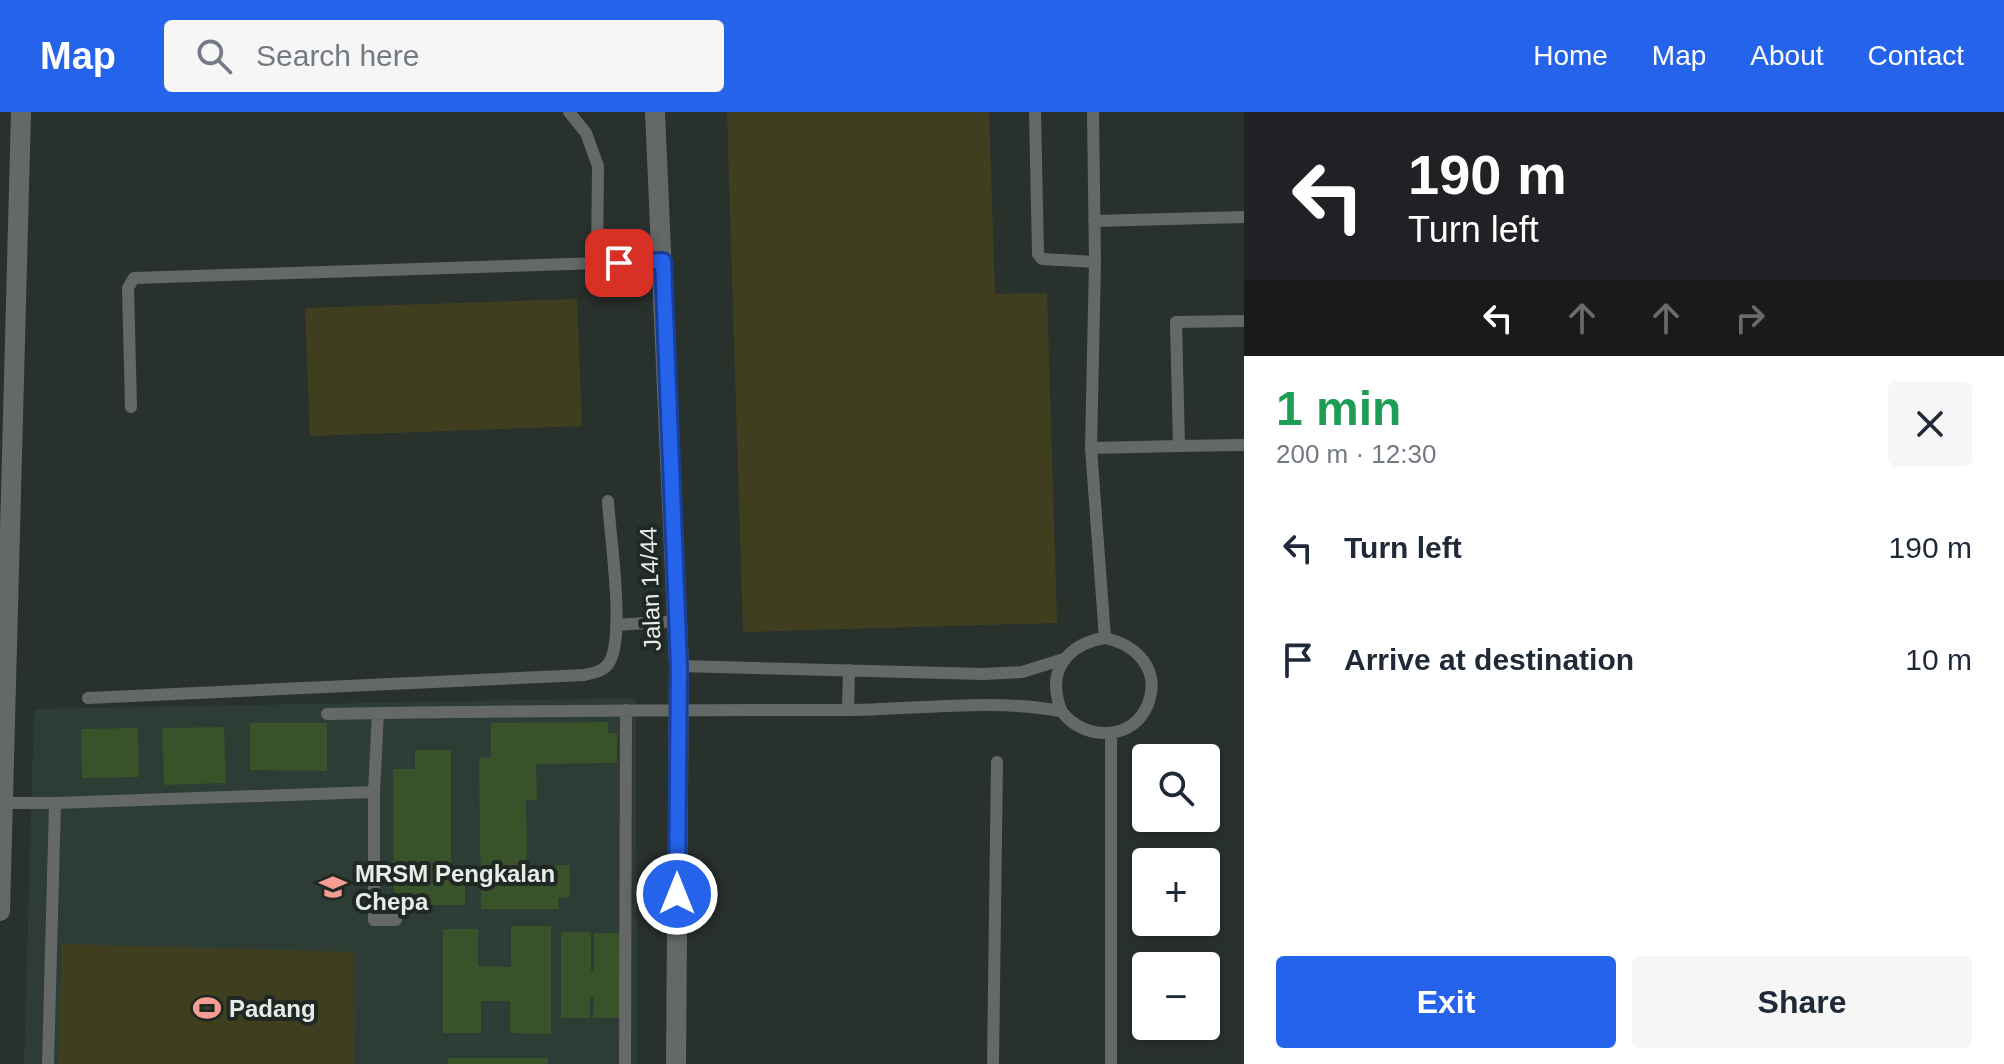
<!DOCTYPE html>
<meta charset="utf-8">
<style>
body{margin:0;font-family:Arial,sans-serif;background:#f6f6f7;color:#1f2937;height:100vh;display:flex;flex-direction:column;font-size:30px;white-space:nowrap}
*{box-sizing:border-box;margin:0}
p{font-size:26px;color:#747a83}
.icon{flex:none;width:44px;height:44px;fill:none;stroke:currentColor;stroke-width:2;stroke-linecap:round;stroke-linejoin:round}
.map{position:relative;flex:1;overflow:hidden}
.panel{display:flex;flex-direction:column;background:#fff;width:760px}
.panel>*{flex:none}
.banner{background:#202124;color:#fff;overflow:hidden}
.tools{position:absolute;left:1132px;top:632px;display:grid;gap:16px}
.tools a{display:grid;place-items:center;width:88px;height:88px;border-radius:8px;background:#fff;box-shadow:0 4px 12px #0003;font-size:40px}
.pin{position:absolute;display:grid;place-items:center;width:68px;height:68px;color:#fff;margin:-34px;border-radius:16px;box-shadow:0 4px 12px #0006}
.me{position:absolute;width:88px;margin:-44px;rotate:0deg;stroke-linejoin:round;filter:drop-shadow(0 0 6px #0008)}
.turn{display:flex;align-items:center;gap:28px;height:168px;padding:0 32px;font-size:36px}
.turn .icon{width:104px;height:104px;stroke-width:2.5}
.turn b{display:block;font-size:56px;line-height:68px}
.lanes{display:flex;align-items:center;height:76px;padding:0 32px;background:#0003;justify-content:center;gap:40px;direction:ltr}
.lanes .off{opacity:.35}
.round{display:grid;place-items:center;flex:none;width:84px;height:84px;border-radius:8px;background:#f6f6f7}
.headline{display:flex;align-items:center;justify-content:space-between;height:136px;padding:0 32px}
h1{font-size:48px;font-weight:700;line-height:60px;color:#1e9e55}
.primary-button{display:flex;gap:16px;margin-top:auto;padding:16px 32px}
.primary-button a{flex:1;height:92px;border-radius:8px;background:#2563eb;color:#fff;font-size:32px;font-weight:700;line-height:92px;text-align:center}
.primary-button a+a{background:#f6f6f7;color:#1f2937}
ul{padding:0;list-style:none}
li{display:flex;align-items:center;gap:24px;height:112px;padding:0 32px}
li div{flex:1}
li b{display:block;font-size:30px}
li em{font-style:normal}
header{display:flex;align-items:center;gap:48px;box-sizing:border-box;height:112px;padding:0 40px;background:#2563eb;color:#fff}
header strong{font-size:38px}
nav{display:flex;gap:44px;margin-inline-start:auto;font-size:28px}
.search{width:560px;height:72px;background:#f6f6f7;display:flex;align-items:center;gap:20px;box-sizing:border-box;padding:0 28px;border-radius:8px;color:#747a83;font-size:30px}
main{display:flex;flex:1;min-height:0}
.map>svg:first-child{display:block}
.built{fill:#2d3c34}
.green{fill:#3f3f20}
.building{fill:#385229}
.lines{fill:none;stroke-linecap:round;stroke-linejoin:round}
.service{stroke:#646968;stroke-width:12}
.minor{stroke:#646968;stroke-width:20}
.route-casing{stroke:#184099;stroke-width:20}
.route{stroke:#2563eb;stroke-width:14}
.labels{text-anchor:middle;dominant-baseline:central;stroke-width:8;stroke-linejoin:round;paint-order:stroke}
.street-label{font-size:24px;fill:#e7ece9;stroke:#1f2823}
.poi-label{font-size:24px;font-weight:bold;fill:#e7ece9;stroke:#1f2823;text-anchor:start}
</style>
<header>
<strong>Map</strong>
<div class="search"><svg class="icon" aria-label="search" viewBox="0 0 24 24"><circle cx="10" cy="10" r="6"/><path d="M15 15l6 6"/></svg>Search here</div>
<nav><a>Home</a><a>Map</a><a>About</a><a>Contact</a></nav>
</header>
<main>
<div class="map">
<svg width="1244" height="952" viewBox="0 0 1244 952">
<rect width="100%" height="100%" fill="#29312d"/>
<path class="built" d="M636 586 637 952H24L34 597Z"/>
<path class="green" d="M727 0H989L995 182 1047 181 1057 511 743 520Z
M577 187 582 314 310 324 305 196Z
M62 832 353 840 354 952H58Z"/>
<path class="building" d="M608 610V621H617V651L536 652 537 688H526L527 754 570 753V785L558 786 559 797H481L479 646 491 645V611Z
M250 611H327V659L250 658Z
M224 615 226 671 164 673 162 616Z
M138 616 139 665 82 666 81 617Z
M415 638H451V758H465V793H394L393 657H415Z
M511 814H551V922L510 921V889H481V921H443V817H478V854L511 855Z
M561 820H591V859H594V821H620V906H593L594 884H590V906H561Z
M448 946H548V952H448Z"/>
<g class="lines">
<path class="service" d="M569 0 586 21 598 54 597 151
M1035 0 1038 142 1042 147 1095 150
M1093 0 1095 150 1091 336 1105 526
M1094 109 1244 105
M131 295 128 176 134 166 663 149
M1179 334 1244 333
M1091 336 1179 334 1176 210 1244 209
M616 513 677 509
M1105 526C1137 533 1161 558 1148 592 1134 629 1085 629 1063 601 1059 596 1058 589 1057 583 1051 550 1076 530 1105 526Z
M679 554 984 562 1022 560 1064 547
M88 586 584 563C594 561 605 559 610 549 625 521 610 424 608 389
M848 598 849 558
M378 601 374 680V808H396
M327 602C499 599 671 598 843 598 915 598 988 586 1060 599
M1111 621V952
M4 691H55
M48 952 55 691 374 680
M625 952 626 598
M993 952 997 650"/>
<path class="minor" d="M655 0 679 554 676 952
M0 799 21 0"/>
</g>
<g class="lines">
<g class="route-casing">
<path id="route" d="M619 151 663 149 679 554 677 782"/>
</g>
<use href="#route" class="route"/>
</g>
<defs>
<g id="school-bare" transform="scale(2.16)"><path d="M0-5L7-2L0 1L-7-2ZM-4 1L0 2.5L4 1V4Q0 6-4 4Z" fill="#f59c93" stroke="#1f2823" stroke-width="2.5" paint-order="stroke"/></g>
<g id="stadium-bare" transform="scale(2.16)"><path d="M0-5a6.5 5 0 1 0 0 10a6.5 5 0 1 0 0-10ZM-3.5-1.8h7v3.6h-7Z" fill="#f59c93" stroke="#1f2823" stroke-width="2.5" paint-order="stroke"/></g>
</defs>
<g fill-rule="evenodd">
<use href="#school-bare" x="333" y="775"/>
<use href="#stadium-bare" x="207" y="896"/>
</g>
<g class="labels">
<g class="street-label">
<text transform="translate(650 477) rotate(-92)">Jalan 14/44</text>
</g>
<g class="poi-label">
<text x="355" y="761">MRSM Pengkalan<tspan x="355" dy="28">Chepa</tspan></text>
<text x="229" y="896">Padang</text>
</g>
</g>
</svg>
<div class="tools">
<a><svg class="icon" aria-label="search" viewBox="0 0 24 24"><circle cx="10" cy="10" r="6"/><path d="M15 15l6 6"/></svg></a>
<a>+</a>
<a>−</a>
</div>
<div class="pin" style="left:619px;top:151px;background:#d93025"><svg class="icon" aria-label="arrive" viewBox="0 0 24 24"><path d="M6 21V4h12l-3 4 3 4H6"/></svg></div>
<svg class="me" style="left:677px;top:782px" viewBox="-20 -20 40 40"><circle r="17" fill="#2563eb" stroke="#fff" stroke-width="3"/><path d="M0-11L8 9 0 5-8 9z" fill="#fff"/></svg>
</div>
<section class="panel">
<div class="banner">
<div class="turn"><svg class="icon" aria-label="left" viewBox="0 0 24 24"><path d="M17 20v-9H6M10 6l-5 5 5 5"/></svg><div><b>190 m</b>Turn left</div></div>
<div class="lanes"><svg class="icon" aria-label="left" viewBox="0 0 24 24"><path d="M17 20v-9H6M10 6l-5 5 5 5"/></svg><svg class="icon off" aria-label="ahead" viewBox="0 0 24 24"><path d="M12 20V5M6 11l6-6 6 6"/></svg><svg class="icon off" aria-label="ahead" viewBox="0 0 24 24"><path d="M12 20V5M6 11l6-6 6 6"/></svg><svg class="icon off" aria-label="right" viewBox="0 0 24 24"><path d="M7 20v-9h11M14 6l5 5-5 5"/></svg></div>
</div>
<div class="headline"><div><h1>1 min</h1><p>200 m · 12:30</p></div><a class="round"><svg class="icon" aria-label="close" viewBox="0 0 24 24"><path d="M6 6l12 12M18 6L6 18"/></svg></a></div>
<ul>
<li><svg class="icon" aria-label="left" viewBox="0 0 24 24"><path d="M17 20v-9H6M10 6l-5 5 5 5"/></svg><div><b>Turn left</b></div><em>190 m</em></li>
<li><svg class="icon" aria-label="arrive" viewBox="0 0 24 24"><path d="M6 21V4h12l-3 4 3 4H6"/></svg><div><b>Arrive at destination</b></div><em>10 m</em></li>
</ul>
<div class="primary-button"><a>Exit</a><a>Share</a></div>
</section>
</main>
